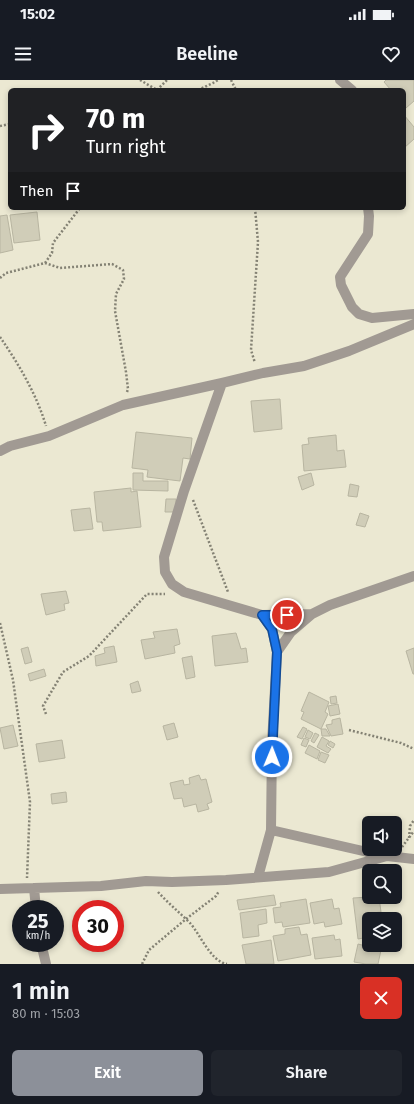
<!DOCTYPE html>
<meta charset="utf-8">
<style>
body{margin:0;font-family:"Fira Sans",sans-serif;background:#20242c;color:#f1f3f6;height:100vh;display:flex;flex-direction:column;font-size:15px;white-space:nowrap}
*{box-sizing:border-box;margin:0}
p{font-size:13px;color:#9ea1a6}
.icon{flex:none;width:22px;height:22px;fill:none;stroke:currentColor;stroke-width:2;stroke-linecap:round;stroke-linejoin:round}
.map{position:relative;height:884px;overflow:hidden}
.side{display:flex;flex-direction:column;background:#171b24;flex:1}
.side>*{flex:none}
.hud{position:absolute;left:8px;top:8px;width:398px;height:122px;border-radius:6px;box-shadow:0 2px 6px #0003;background:#202124;color:#fff;overflow:hidden}
.tools{position:absolute;left:362px;top:736px;display:grid;gap:8px}
.tools a{display:grid;place-items:center;width:40px;height:40px;border-radius:6px;background:#171b24;box-shadow:0 2px 6px #0003;font-size:20px}
.speed{position:absolute;left:12px;top:820px;display:flex;gap:8px;font-size:20px;font-weight:700;text-align:center}
.speed>*{display:grid;place-content:center;width:52px;height:52px;border-radius:50%;background:#171b24;box-shadow:0 2px 6px #0003;line-height:1}
.speed small{font-size:10px;font-weight:400}
.speed .limit{border:6px solid #d22;background:#fff;color:#111}
.pin{position:absolute;display:grid;place-items:center;width:34px;height:34px;color:#fff;margin:-17px;border:2px solid #fff;border-radius:50%;box-shadow:0 1px 4px #0007}
.me{position:absolute;width:44px;margin:-22px;rotate:1deg;stroke-linejoin:round;filter:drop-shadow(0 0 3px #0008)}
.turn{display:flex;align-items:center;gap:14px;height:84px;padding:0 12px;font-size:18px}
.turn .icon{width:52px;height:52px;stroke-width:2.5}
.turn b{display:block;font-size:28px;line-height:34px}
.then{display:flex;align-items:center;height:38px;padding:0 12px;background:#0003;gap:8px;font-size:15px}
.round{display:grid;place-items:center;flex:none;width:42px;height:42px;border-radius:6px;background:#20242c}
.overview{display:flex;align-items:center;justify-content:space-between;height:68px;padding:0 12px}
h1{font-size:24px;font-weight:600;line-height:30px}
.action{display:flex;gap:8px;margin-top:auto;padding:8px 12px}
.action a{flex:1;height:46px;border-radius:6px;background:#8c9099;color:#fff;font-size:16px;font-weight:600;line-height:46px;text-align:center}
.action a+a{background:#20242c;color:#f1f3f6}
.status{display:flex;justify-content:space-between;align-items:center;height:28px;padding:0 20px;background:#171b24;direction:ltr}
.status svg{height:11px;fill:currentColor}
header{display:flex;justify-content:space-between;align-items:center;height:52px;padding:0 12px;background:#171b24;font-size:18px;font-weight:600}
.map>svg:first-child{display:block}
.building{fill:#d0cdb8;stroke:#b8b5a1}
.lines{fill:none;stroke-linecap:round;stroke-linejoin:round}
.path{stroke:#848274;stroke-width:2.5;stroke-dasharray:2 2;stroke-linecap:butt}
.street{stroke:#a19a93;stroke-width:10}
.route-casing{stroke:#114b97;stroke-width:10}
.route{stroke:#1a73e8;stroke-width:7}
</style>
<div class="status"><b>15:02</b><svg viewBox="0 0 49 12"><path d="M0 12V9h3v3zM5 12V6h3v6zM10 12V3h3v9zM15 12V0h3v12zM26 1h20v11H26zM47 4h2v5h-2z"/></svg></div>
<header><svg class="icon" aria-label="menu" viewBox="0 0 24 24"><path d="M4 6h16M4 12h16M4 18h16"/></svg>Beeline<svg class="icon" aria-label="heart" viewBox="0 0 24 24"><path d="M12 20l-8-8c-3-5 5-10 8-4 3-6 11-1 8 4z"/></svg></header>
<div class="map">
<svg width="414" height="884" viewBox="0 0 414 884">
<rect width="100%" height="100%" fill="#ebe8d2"/>
<path class="building" d="M386 0H413L414 1V21L406 28 404 26V10H391L384 2Z
M404 35 414 47V59L404 68Z
M37 132 40 160 14 163 10 135Z
M7 135 13 170 0 173V136Z
M280 319 282 349 254 352 251 321Z
M136 352 192 358 190 379 183 378 180 401 147 397 148 390 132 388Z
M336 355 337 371 344 370 346 387 304 391 302 365 309 364 308 358Z
M133 393H143V401H168V411L133 410Z
M311 393 314 405 302 410 298 397Z
M350 404 359 406 357 417 348 416Z
M131 408V412L137 411 141 447 103 451 102 442H97L94 412Z
M166 419H176V432H165Z
M90 428 93 449 74 451 71 430Z
M360 433 369 436 365 447 356 445Z
M66 511 69 523 64 524 65 530 46 535 41 514Z
M177 549 180 564 174 566 175 573 145 579 141 560 155 558 153 552Z
M236 553 241 569 246 568 248 582 215 586 212 556Z
M114 566 117 582 96 586 95 576 105 573 104 568Z
M28 567 32 582 25 584 21 569Z
M414 568V594H413L406 571Z
M192 576 195 597 186 599 182 578Z
M44 589 46 596 30 601 28 594Z
M138 601 141 611 132 613 130 604Z
M309 612 329 622 325 632 328 634 321 649 301 639 304 632 301 631Z
M336 616 337 623 331 624 330 617Z
M338 624 340 634 330 636 328 626Z
M340 638 343 654 331 656 326 645 332 644V640Z
M174 643 178 657 167 660 163 646Z
M13 645 18 666 4 669 0 648Z
M303 647 307 649 302 659 297 657Z
M321 649H326L330 656H322Z
M308 650 313 653 310 659 305 657Z
M315 653 319 655 314 663 311 661Z
M322 657 329 661 326 666 331 669 328 673 317 667Z
M304 658 309 660 306 667 301 665Z
M62 660 65 678 39 682 36 664Z
M330 661 335 664 333 668 328 665Z
M309 665 320 671 317 679 305 673Z
M321 672 329 675 325 683 318 680Z
M199 695 201 700 206 699 212 722 207 724 209 729 198 732 196 724 184 727 182 718 174 719 170 703 183 700 184 705 190 704 189 698Z
M66 712 67 722 52 724 51 714Z
M274 815 276 825 239 830 237 820Z
M369 817H379L381 832 372 833V839H369V857L358 859 353 818Z
M306 819 310 843 283 847 282 842 275 843 273 828 281 827 280 823Z
M332 819 334 829 339 828 342 844 325 847 324 842 314 844 310 823Z
M266 829 267 843 258 845 259 856 243 858 240 833Z
M299 847 301 855 307 854 311 875 278 881 273 856 285 854V849Z
M334 855 335 860 340 859 342 876 315 879 312 858Z
M271 860 274 884H246L242 865Z
M358 864 381 870 378 884H366L354 882Z"/>
<g class="lines">
<path class="path" d="M140 0 157 10
M231 0 236 10
M157 10 167 0
M198 10 213 3 218 0
M0 46 10 44
M255 128 258 162 251 270 255 283
M45 183 52 173 53 163 80 128
M0 198 6 193 45 183 60 188 112 184 123 190 124 199 116 214 115 231 126 292 128 309 127 312
M0 257C18 283 37 315 46 346
M193 420 228 512
M0 543 13 600 30 722 27 798
M46 634 43 626 63 592 89 576 147 514H165
M349 650 401 663 414 669
M409 758 410 746 414 740
M402 767 414 751
M158 812C168 823 179 832 190 843 200 854 211 882 227 884
M142 884 149 870 186 839 216 816 219 811"/>
<path class="street" d="M340 0 352 10
M368 128 369 136 368 154 340 197 341 205 352 227 359 234 372 238 414 234
M222 303 184 411 164 477 165 492 172 504 184 512 262 535 272 549 277 572 272 663 271 750 258 797
M0 371 10 366 49 356 123 325 222 303 263 293 304 286 349 271 414 244
M262 535 312 534
M277 572 291 552 312 534 330 525 414 496
M271 750 385 776
M34 808 36 829
M0 809 101 806 146 801 172 802 226 800 329 792 387 776 414 779
M41 863 46 884"/>
</g>
<g class="lines">
<g class="route-casing">
<path id="route" d="M272 677 277 572 272 549 262 535H287"/>
</g>
<use href="#route" class="route"/>
</g>
</svg>
<div class="tools">
<a><svg class="icon" aria-label="sound" viewBox="0 0 24 24"><path d="M4 9h4l5-4v14l-5-4H4zM17 9q2 3 0 6"/></svg></a>
<a><svg class="icon" aria-label="search" viewBox="0 0 24 24"><circle cx="10" cy="10" r="6"/><path d="M15 15l6 6"/></svg></a>
<a><svg class="icon" aria-label="layers" viewBox="0 0 24 24"><path d="M12 4l9 5-9 5-9-5zM3 14l9 5 9-5"/></svg></a>
</div>
<div class="speed"><div>25<small>km/h</small></div><div class="limit">30</div></div>
<div class="pin" style="left:287px;top:535px;background:#d93025"><svg class="icon" aria-label="arrive" viewBox="0 0 24 24"><path d="M6 21V4h12l-3 4 3 4H6"/></svg></div>
<svg class="me" style="left:272px;top:677px" viewBox="-20 -20 40 40"><circle r="17" fill="#1a73e8" stroke="#fff" stroke-width="3"/><path d="M0-11L8 9 0 5-8 9z" fill="#fff"/></svg>
<div class="hud">
<div class="turn"><svg class="icon" aria-label="right" viewBox="0 0 24 24"><path d="M7 20v-9h11M14 6l5 5-5 5"/></svg><div><b>70 m</b>Turn right</div></div>
<div class="then">Then<svg class="icon" aria-label="arrive" viewBox="0 0 24 24"><path d="M6 21V4h12l-3 4 3 4H6"/></svg></div>
</div>
</div>
<section class="side">
<div class="overview"><div><h1>1 min</h1><p>80 m · 15:03</p></div><a class="round" style="background:#d93025;color:#fff"><svg class="icon" aria-label="close" viewBox="0 0 24 24"><path d="M6 6l12 12M18 6L6 18"/></svg></a></div>
<div class="action"><a>Exit</a><a>Share</a></div>
</section>
